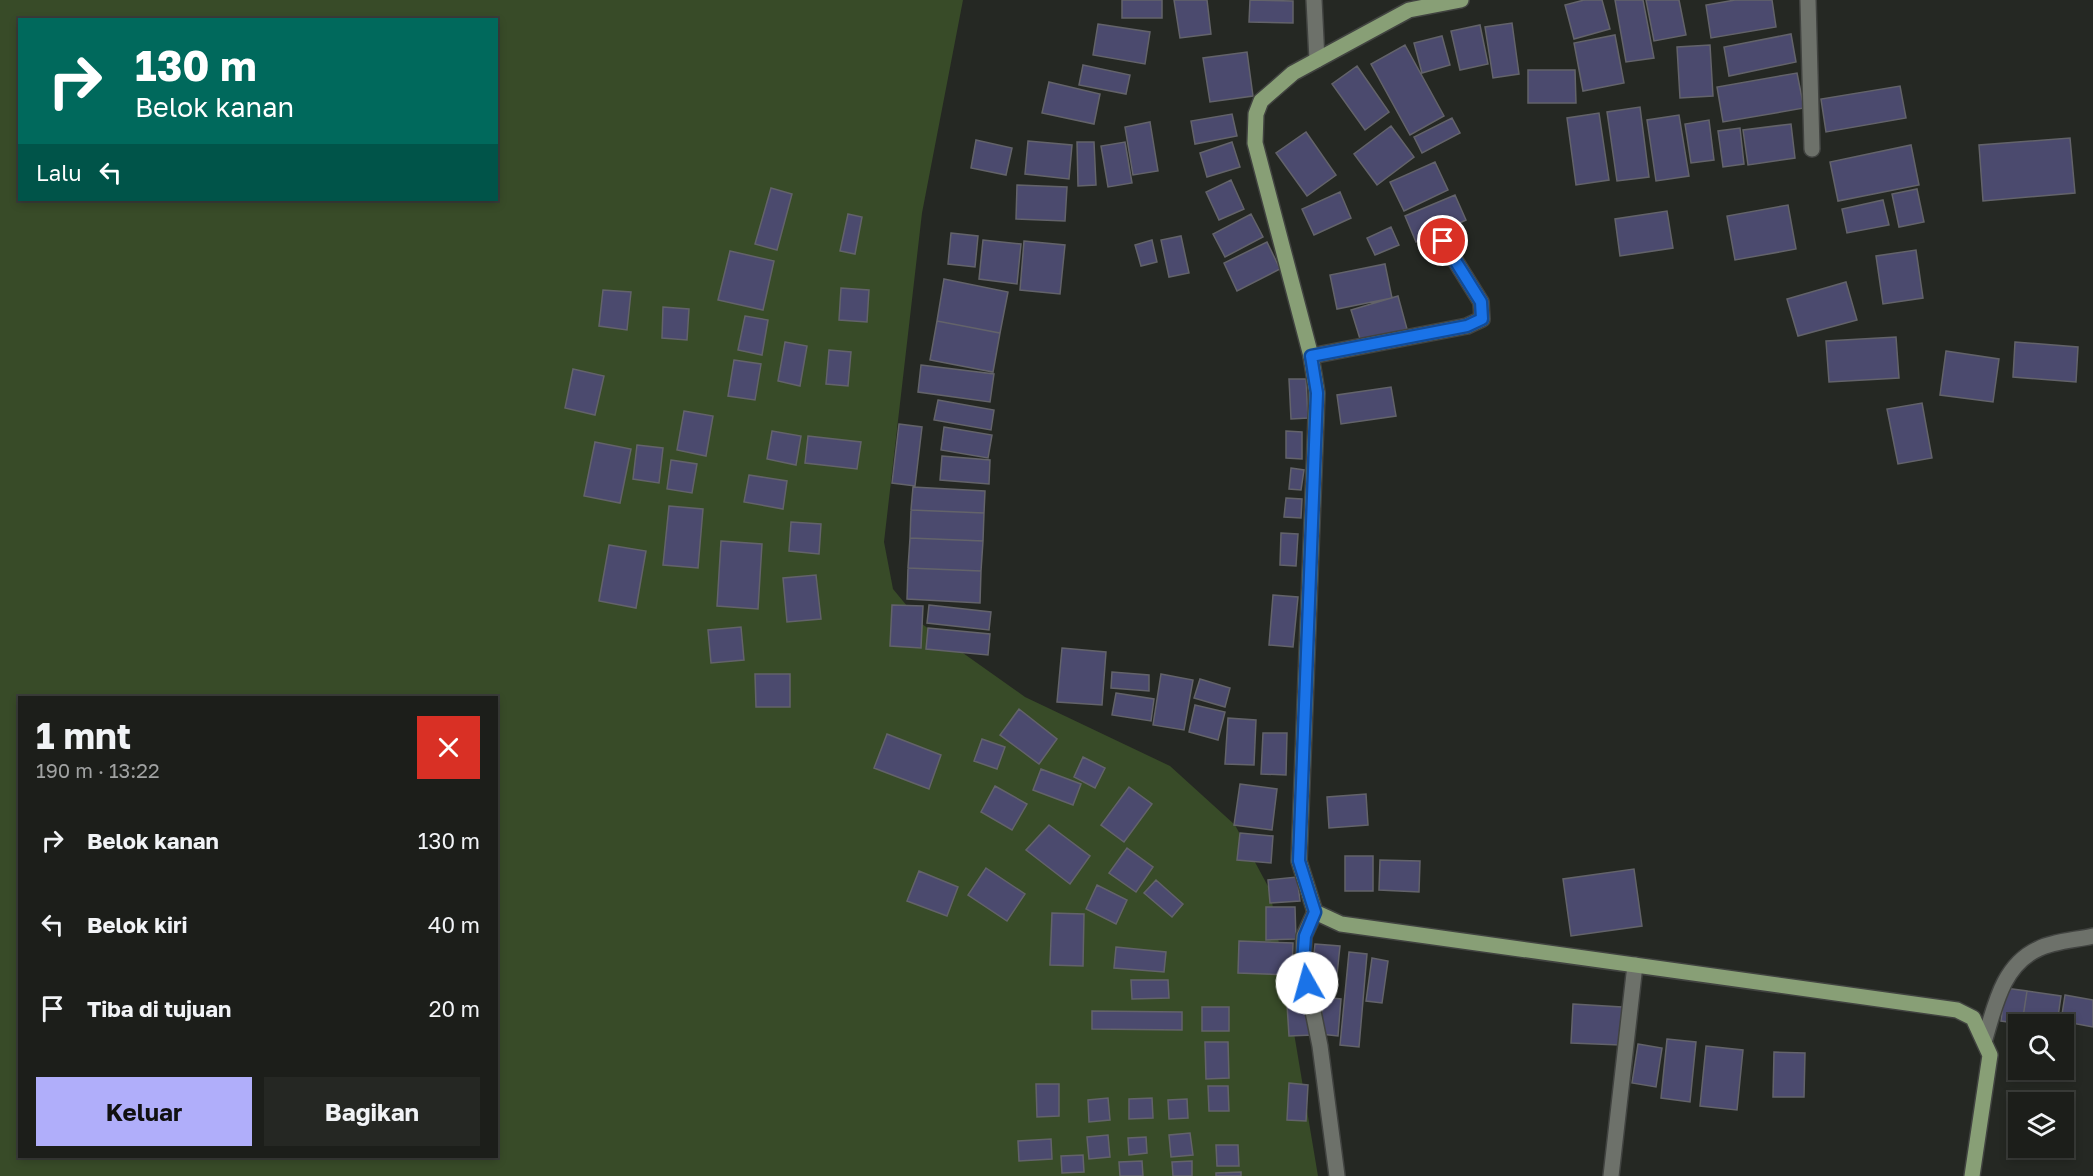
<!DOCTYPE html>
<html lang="id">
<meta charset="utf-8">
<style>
body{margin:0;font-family:"Golos Text",sans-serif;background:#252723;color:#f1f3f6;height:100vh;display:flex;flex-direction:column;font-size:22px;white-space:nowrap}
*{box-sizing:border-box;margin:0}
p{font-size:20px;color:#a0a2a2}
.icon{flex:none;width:33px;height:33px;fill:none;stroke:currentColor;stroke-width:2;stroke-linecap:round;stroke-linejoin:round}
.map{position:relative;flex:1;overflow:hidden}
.side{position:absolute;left:18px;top:696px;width:480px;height:462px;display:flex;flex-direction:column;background:#1c1e1a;border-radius:0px;box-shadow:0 3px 9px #0003,0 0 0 2px #3a3c39}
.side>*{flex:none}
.guide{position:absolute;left:18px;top:18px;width:480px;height:183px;border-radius:0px;box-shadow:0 3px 9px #0003,0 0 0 2px #3a3c39;background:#00695c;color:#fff;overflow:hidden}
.fabs{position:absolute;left:2008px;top:1014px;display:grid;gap:12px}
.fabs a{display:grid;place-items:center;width:66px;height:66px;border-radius:0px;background:#1c1e1a;box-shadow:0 3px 9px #0003,0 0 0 2px #3a3c39;font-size:30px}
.pin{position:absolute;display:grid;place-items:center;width:51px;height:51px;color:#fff;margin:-26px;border:3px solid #fff;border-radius:50%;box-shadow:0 2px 6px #0007}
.me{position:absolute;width:66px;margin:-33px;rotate:353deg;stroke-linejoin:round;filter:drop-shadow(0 0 4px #0008)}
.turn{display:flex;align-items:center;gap:21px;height:126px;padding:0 18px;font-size:27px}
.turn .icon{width:78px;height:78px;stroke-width:2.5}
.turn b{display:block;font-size:42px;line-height:51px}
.then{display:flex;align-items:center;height:57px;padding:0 18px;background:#0003;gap:12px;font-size:22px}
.round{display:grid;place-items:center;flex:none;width:63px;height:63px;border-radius:0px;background:#252723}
.overview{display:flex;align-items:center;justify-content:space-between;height:102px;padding:0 18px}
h1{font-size:36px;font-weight:700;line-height:45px}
.primary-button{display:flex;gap:12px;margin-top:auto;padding:12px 18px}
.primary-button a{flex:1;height:69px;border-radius:0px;background:#b0aefa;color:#111;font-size:24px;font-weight:700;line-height:69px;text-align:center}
.primary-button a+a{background:#252723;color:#f1f3f6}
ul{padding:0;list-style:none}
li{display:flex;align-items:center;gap:18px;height:84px;padding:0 18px}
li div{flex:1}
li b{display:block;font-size:22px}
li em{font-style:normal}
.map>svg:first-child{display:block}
.water{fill:#384b28;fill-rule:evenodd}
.building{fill:#4b4a6e;stroke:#63636a;stroke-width:1.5}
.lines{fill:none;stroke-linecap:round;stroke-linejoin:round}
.minor-casing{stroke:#414340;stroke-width:18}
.primary-casing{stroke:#414340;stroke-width:18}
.minor{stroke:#6d716a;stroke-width:15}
.primary{stroke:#889f76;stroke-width:15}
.route-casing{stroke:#114b97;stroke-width:15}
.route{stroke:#1a73e8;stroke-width:10}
</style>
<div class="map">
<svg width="2093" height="1176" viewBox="0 0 2093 1176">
<rect width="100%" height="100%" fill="#252823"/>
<path class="water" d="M0 0H963L922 213 884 542 893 589 922 624 1025 697 1170 766 1235 825 1270 890 1318 1176H0ZM20 20H496V200H20ZM20 698H496V1156H20Z"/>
<path class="building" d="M1122 0H1162V18H1122Z
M1174 0H1207L1211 34 1180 38Z
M1250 0 1293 1V23L1249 22Z
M1584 0H1602L1610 29 1574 39 1565 5Z
M1615 0H1643L1654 58 1626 62Z
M1646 0H1679L1686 35 1654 41Z
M1735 0H1772L1776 27 1711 38 1706 5Z
M1512 23 1519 74 1493 78 1485 27Z
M1098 24 1150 32 1145 64 1093 55Z
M1480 25 1488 64 1460 70 1451 31Z
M1791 34 1796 62 1729 76 1724 47Z
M1615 35 1624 83 1583 91 1574 43Z
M1442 36 1450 65 1422 73 1414 43Z
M1405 45 1444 116 1410 135 1371 64Z
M1710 45 1713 96 1680 98 1677 47Z
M1247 52 1253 96 1210 102 1203 58Z
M1083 65 1130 75 1126 94 1079 85Z
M1357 66 1389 112 1365 130 1332 84Z
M1528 70H1575L1576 103H1528Z
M1797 73 1804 108 1723 122 1717 87Z
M1049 82 1100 94 1094 124 1042 113Z
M1900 86 1906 118 1826 132 1821 99Z
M1640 107 1649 177 1617 181 1607 112Z
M1599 113 1609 180 1576 185 1567 118Z
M1232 114 1237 136 1195 144 1191 121Z
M1679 115 1689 176 1656 181 1647 120Z
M1452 118 1460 133 1422 153 1414 137Z
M1709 120 1714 160 1691 163 1685 124Z
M1150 122 1158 171 1133 175 1125 127Z
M1791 124 1795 158 1748 165 1743 130Z
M1391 126 1414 157 1377 185 1354 154Z
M1740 128 1744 164 1723 167 1718 131Z
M1306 132 1336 175 1307 196 1276 153Z
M2070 138 2075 193 1983 201 1979 145Z
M976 140 1012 148 1006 175 971 168Z
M1028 141 1072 145 1069 179 1025 174Z
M1077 142H1094L1096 185 1078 186Z
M1125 142 1132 183 1108 187 1101 146Z
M1232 142 1240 167 1207 177 1200 153Z
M1911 145 1919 185 1838 201 1830 162Z
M1435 162 1448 190 1404 211 1390 182Z
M1231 180 1244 209 1219 220 1206 192Z
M1017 185 1067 187 1065 221 1016 219Z
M771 188 792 194 777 250 755 244Z
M1917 189 1924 222 1899 227 1892 194Z
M1340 192 1351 218 1314 235 1302 209Z
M1455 195 1466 220 1416 242 1405 216Z
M1883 200 1889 225 1847 233 1842 209Z
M1788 205 1796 249 1735 260 1727 216Z
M1667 211 1673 248 1620 256 1615 219Z
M848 214 862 217 855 254 840 251Z
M1251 214 1263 237 1225 257 1213 234Z
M1391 227 1399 245 1375 255 1367 238Z
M951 233 978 236 975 267 948 264Z
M1181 236 1189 273 1169 277 1161 240Z
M983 240 1021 244 1017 284 979 279Z
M1152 240 1157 262 1141 266 1135 245Z
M1024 241 1065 245 1060 294 1020 290Z
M1267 242 1280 269 1237 291 1224 263Z
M1916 250 1923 298 1883 304 1876 256Z
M730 251 774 261 763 310 718 300Z
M1385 264 1392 298 1337 309 1330 275Z
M944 279 1008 292 1000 333 937 321Z
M1846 282 1857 320 1798 336 1787 299Z
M841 288 869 290 867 322 839 320Z
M603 290 631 292 627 330 599 326Z
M1398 296 1407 329 1361 342 1351 310Z
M663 307 689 309 687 340 662 338Z
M745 316 768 320 762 355 738 350Z
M937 321 1000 333 993 372 930 360Z
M1896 337 1899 378 1829 382 1826 341Z
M785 342 807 346 800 386 778 381Z
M2015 342 2078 347 2076 382 2013 377Z
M829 350 851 352 848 386 826 384Z
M1946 351 1999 359 1993 402 1940 395Z
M734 360 761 364 755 400 728 396Z
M921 365 994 374 990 402 918 392Z
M573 369 604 376 595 415 565 408Z
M1289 379H1306L1308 418 1291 419Z
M1391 387 1396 416 1341 424 1337 395Z
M938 400 994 410 991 430 934 420Z
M1922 403 1932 458 1898 464 1887 409Z
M684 411 713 416 706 456 677 450Z
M899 424 922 427 915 486 892 483Z
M944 427 992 435 988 458 941 450Z
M772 431 801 436 796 465 767 459Z
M1286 431 1302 432V459L1286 458Z
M808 436 861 442 857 469 805 463Z
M595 442 631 449 620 503 584 496Z
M637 445 663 448 659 483 633 479Z
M942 456 990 460 989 484 940 480Z
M671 460 697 464 692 493 667 489Z
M1291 468 1304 470 1301 490 1289 489Z
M749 475 787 481 783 509 744 502Z
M913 487 985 491 984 513 911 510Z
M1286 498 1302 499 1301 518 1284 517Z
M669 506 703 509 698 568 663 565Z
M911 510 984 513 983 541 910 538Z
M791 522 821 524 819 554 789 551Z
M1281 533 1298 534 1296 566 1280 565Z
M910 538 983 541 981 571 908 568Z
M721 541 762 544 758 609 717 606Z
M609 545 646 551 636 608 599 601Z
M908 568 981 571 980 603 907 599Z
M816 575 821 619 787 622 783 578Z
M1273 595 1298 597 1293 647 1269 645Z
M892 605 923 606 921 648 890 646Z
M929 605 991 612 989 630 927 623Z
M741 627 744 660 711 663 708 630Z
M928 628 990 634 988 655 926 649Z
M1062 648 1106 652 1102 705 1057 702Z
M1112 672 1149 675V691L1111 688Z
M755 674H790V707H756Z
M1161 674 1193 680 1184 730 1153 725Z
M1200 679 1230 688 1225 707 1194 698Z
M1116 693 1154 699 1151 721 1112 715Z
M1195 705 1225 712 1218 740 1189 732Z
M1019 709 1057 739 1039 764 1000 735Z
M1228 718 1256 720 1254 765 1225 764Z
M1263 733H1287L1286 775 1261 774Z
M887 734 941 755 929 789 874 768Z
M982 739 1005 747 997 769 974 761Z
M1083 757 1105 768 1095 788 1074 777Z
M1041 769 1081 784 1073 805 1033 790Z
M1240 784 1277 789 1272 830 1234 825Z
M995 786 1027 804 1012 830 981 812Z
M1129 787 1152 804 1124 842 1101 825Z
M1366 794 1368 825 1329 828 1327 797Z
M1049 825 1090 856 1070 884 1026 850Z
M1240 833 1273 836 1271 863 1237 860Z
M1127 848 1153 867 1136 892 1109 873Z
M1345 856H1373V891H1345Z
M1380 860 1420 861 1419 892 1379 890Z
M986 868 1025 894 1007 921 968 895Z
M1634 869 1642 926 1571 936 1563 879Z
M919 871 958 887 947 916 907 901Z
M1297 877 1300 901 1270 903 1268 880Z
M1156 880 1183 904 1172 917 1144 893Z
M1097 885 1127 900 1116 924 1086 909Z
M1266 907H1295L1296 939 1266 940Z
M1052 913 1084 914 1083 966 1050 965Z
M1239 941 1293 943 1292 975 1238 973Z
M1315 944 1340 946 1336 984 1311 982Z
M1116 947 1166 952 1164 972 1114 968Z
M1349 952 1367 954 1359 1047 1340 1045Z
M1372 958 1388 961 1382 1003 1366 1001Z
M1131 980H1168L1169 998 1132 999Z
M2005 988 2027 991 2022 1024 2001 1021Z
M2027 991 2061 996 2057 1024H2022Z
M2065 995 2093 1000V1027L2061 1021Z
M1323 997 1341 999 1338 1036 1320 1034Z
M1311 1002 1313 1035 1289 1036 1287 1004Z
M1573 1004 1622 1007 1620 1045 1571 1043Z
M1202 1007H1229V1031H1202Z
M1092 1011 1182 1012V1030L1092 1029Z
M1667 1039 1696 1042 1690 1102 1661 1098Z
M1205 1042H1228L1229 1078 1206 1079Z
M1638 1044 1662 1048 1656 1087 1632 1083Z
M1706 1046 1743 1050 1737 1110 1700 1106Z
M1774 1052 1805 1053 1804 1097H1773Z
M1289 1083 1308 1085 1306 1121 1287 1120Z
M1036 1084H1059V1116L1037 1117Z
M1208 1086H1228L1229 1111H1209Z
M1108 1098 1110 1120 1089 1122 1088 1100Z
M1152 1098 1153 1118 1129 1119V1099Z
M1187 1099 1188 1118 1169 1119 1168 1100Z
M1190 1133 1193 1155 1171 1157 1169 1135Z
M1108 1135 1110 1157 1089 1159 1087 1137Z
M1146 1137 1147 1153 1129 1155 1128 1138Z
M1051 1139 1052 1159 1019 1161 1018 1141Z
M1216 1145H1238L1239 1166H1217Z
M1083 1155 1084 1172 1062 1173 1061 1156Z
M1142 1161 1143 1176H1120L1119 1162Z
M1192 1161V1176H1173L1172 1162Z
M1241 1172V1176H1216V1173Z"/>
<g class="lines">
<g class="minor-casing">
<path id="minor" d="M1314 0 1317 60
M1808 0 1812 149
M1311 356 1467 326 1482 319 1481 302 1443 241
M1315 912 1304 936 1303 962 1320 1046 1337 1176
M1985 1039C1995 1005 2003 965 2038 949 2053 941 2076 940 2093 936
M1611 1176 1635 965"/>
</g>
<g class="primary-casing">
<path id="primary" d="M1461 0 1409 10 1293 73 1261 101 1256 114 1255 143 1311 356 1317 393 1299 861 1315 912 1341 924 1957 1010 1973 1018 1990 1055 1972 1176"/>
</g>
<use href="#minor" class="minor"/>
<use href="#primary" class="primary"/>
</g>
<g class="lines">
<g class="route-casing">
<path id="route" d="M1307 983 1303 962 1305 936 1315 912 1299 861 1317 393 1311 356 1467 326 1482 319 1481 302 1443 241"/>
</g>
<use href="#route" class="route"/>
</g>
</svg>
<div class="fabs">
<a><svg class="icon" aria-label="search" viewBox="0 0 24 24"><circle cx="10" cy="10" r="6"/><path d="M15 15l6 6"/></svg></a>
<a><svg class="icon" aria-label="layers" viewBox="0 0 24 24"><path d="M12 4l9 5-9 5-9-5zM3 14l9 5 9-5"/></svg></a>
</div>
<div class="pin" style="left:1443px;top:241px;background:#d93025"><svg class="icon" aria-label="arrive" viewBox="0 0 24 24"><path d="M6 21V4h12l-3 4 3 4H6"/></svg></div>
<svg class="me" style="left:1307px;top:983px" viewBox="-20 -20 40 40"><circle r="19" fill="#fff"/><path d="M0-13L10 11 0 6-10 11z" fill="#1a73e8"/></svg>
<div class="guide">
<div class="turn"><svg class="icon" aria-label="right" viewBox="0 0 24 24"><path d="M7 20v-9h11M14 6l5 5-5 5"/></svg><div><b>130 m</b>Belok kanan</div></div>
<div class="then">Lalu<svg class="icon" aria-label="left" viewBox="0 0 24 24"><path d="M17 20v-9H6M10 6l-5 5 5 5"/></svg></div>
</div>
<section class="side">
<div class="overview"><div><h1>1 mnt</h1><p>190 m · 13:22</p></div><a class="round" style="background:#d93025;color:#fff"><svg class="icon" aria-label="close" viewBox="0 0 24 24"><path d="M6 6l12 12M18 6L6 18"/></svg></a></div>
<ul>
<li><svg class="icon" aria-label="right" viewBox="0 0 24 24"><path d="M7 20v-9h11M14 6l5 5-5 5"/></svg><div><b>Belok kanan</b></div><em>130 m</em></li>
<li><svg class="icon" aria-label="left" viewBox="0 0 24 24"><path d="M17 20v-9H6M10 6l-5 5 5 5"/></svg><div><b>Belok kiri</b></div><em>40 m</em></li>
<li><svg class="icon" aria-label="arrive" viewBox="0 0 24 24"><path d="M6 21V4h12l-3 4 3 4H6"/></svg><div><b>Tiba di tujuan</b></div><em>20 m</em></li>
</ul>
<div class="primary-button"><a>Keluar</a><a>Bagikan</a></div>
</section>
</div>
